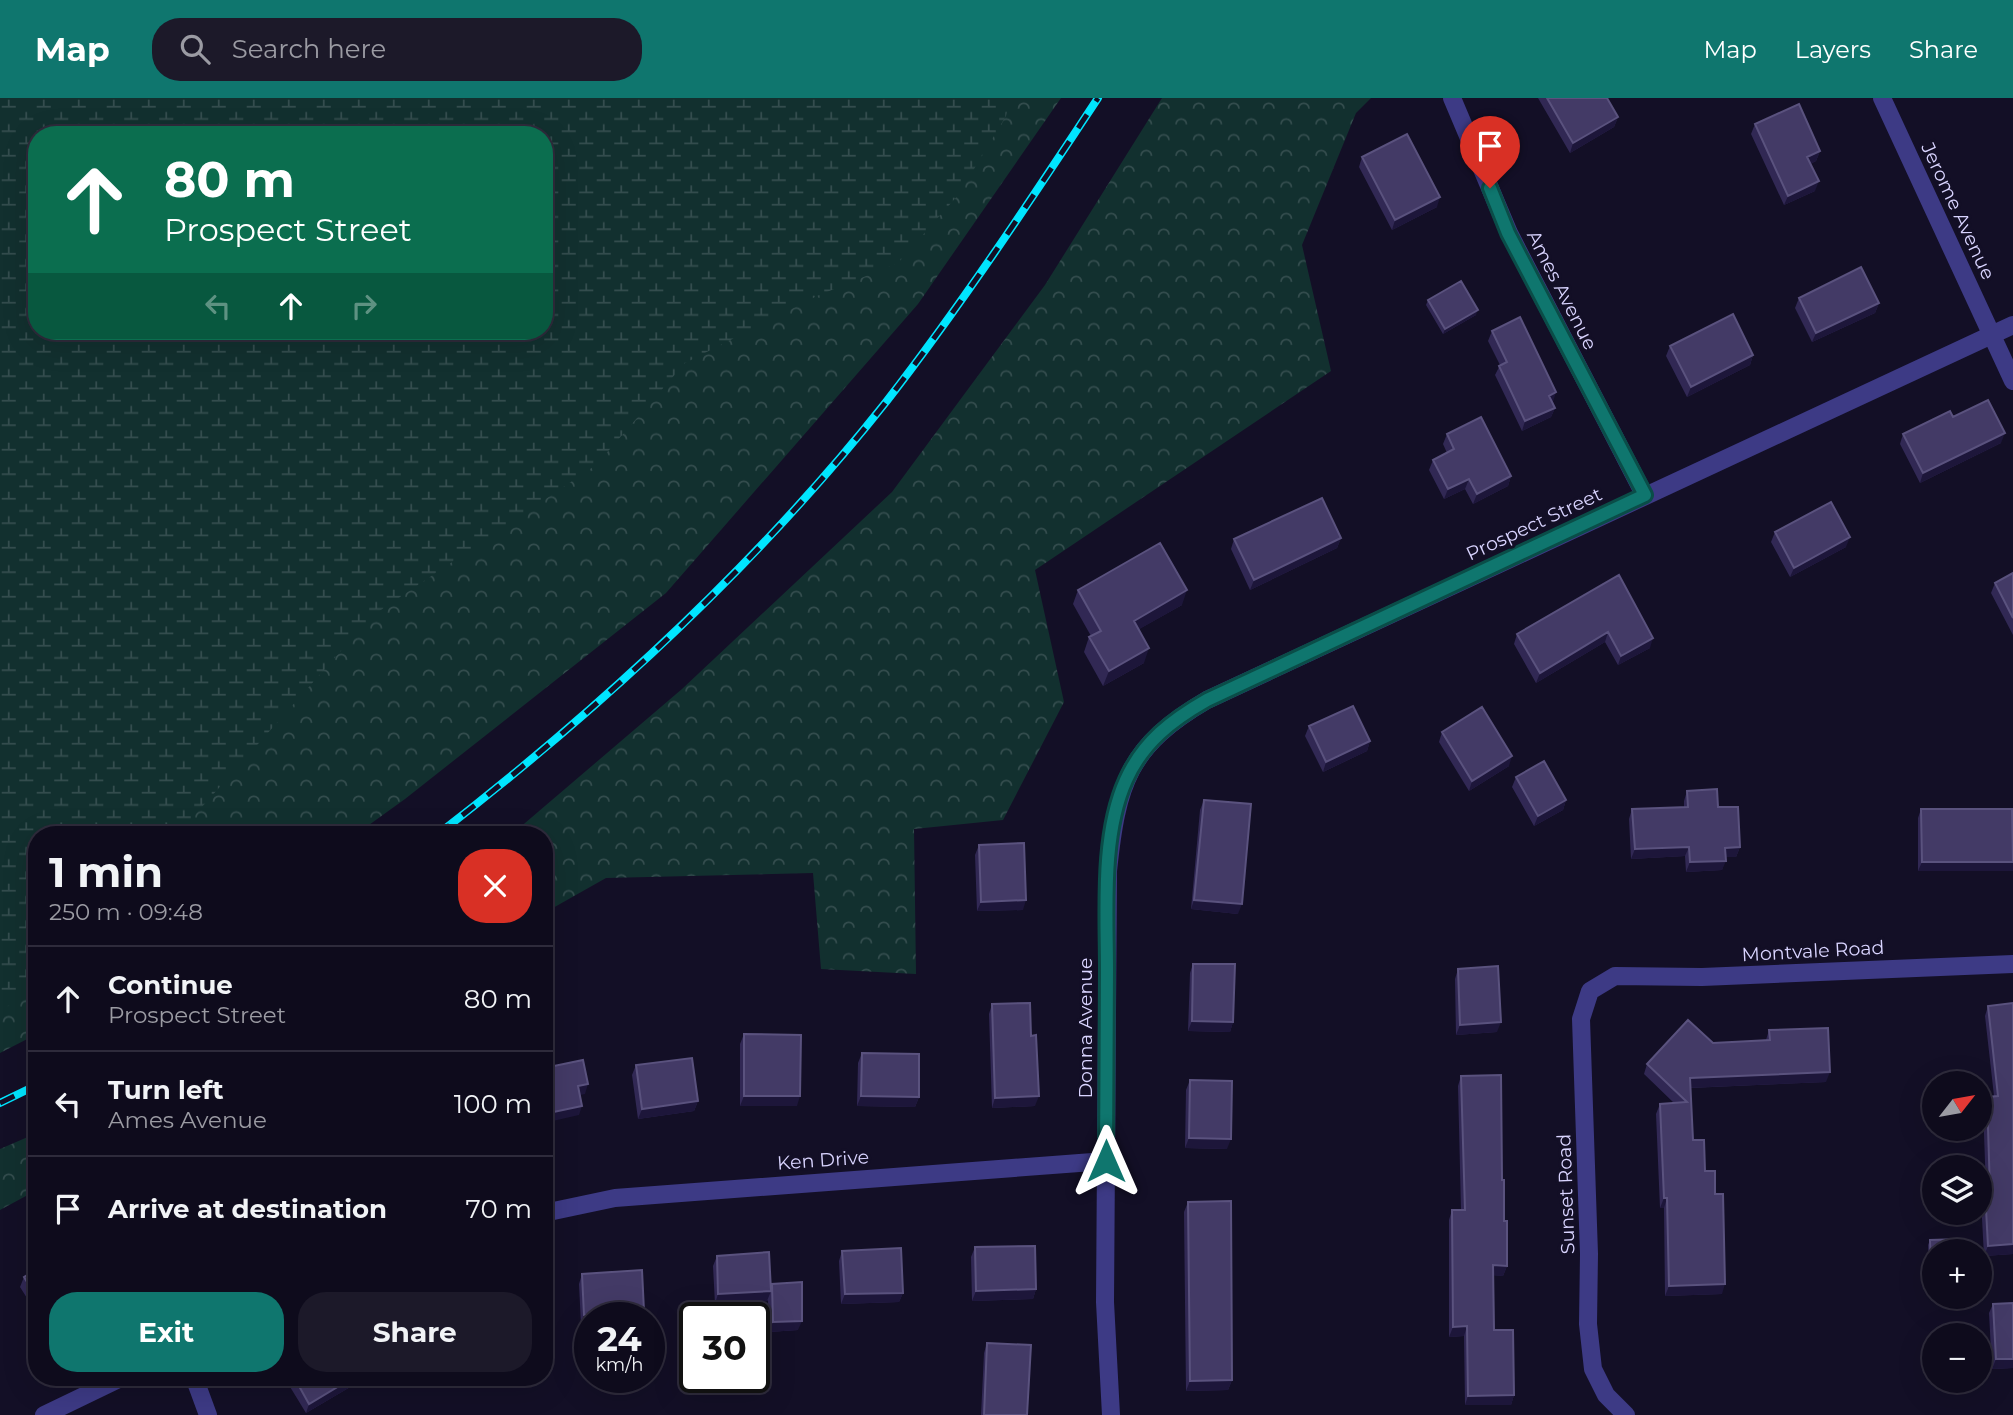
<!DOCTYPE html>
<meta charset="utf-8">
<style>
body{margin:0;font-family:Montserrat,sans-serif;background:#1c1929;color:#f1f3f6;height:100vh;display:flex;flex-direction:column;font-size:26px;white-space:nowrap}
*{box-sizing:border-box;margin:0}
p{font-size:23px;color:#9b9ba3}
.icon{flex:none;width:38px;height:38px;fill:none;stroke:currentColor;stroke-width:2;stroke-linecap:round;stroke-linejoin:round}
.map{position:relative;flex:1;overflow:hidden}
.panel{position:absolute;left:28px;top:728px;width:525px;height:560px;display:flex;flex-direction:column;background:#0e0b1c;border-radius:28px;box-shadow:0 7px 28px #0002,0 0 0 2px #2e2b3b}
.panel>*{flex:none}
.guide{position:absolute;left:28px;top:28px;width:525px;height:214px;border-radius:28px;box-shadow:0 7px 28px #0002,0 0 0 2px #2e2b3b;background:#0b6e4f;color:#fff;overflow:hidden}
.needle{width:46px;rotate:59deg}
.controls{position:absolute;left:1922px;top:973px;display:grid;gap:14px}
.controls a{display:grid;place-items:center;width:70px;height:70px;border-radius:50%;background:#0e0b1c;box-shadow:0 7px 28px #0002,0 0 0 2px #2e2b3b;font-size:35px}
.speed{position:absolute;left:574px;top:1204px;display:flex;gap:14px;font-size:35px;font-weight:700;text-align:center}
.speed>*{display:grid;place-content:center;width:91px;height:91px;border-radius:50%;background:#0e0b1c;box-shadow:0 7px 28px #0002,0 0 0 2px #2e2b3b;line-height:1}
.speed small{font-size:18px;font-weight:400}
.speed .limit{border:4px solid #111;border-radius:10px;background:#fff;color:#111}
.pin{position:absolute;display:grid;place-items:center;width:60px;height:60px;color:#fff;margin:-72px -30px;border-radius:50% 50% 50% 0;rotate:-45deg;box-shadow:0 0 7px #0007}
.pin .icon{rotate:45deg}
.me{position:absolute;width:77px;margin:-38px;rotate:0deg;stroke-linejoin:round;filter:drop-shadow(0 0 5px #0008)}
.turn{display:flex;align-items:center;gap:24px;height:147px;padding:0 21px;font-size:32px}
.turn .icon{width:91px;height:91px;stroke-width:2.5}
.turn b{display:block;font-size:49px;line-height:60px}
.lanes{display:flex;align-items:center;height:66px;padding:0 21px;background:#0003;justify-content:center;gap:35px;direction:ltr}
.lanes .off{opacity:.35}
.round{display:grid;place-items:center;flex:none;width:74px;height:74px;border-radius:28px;background:#1c1929}
.overview{display:flex;align-items:center;justify-content:space-between;height:119px;padding:0 21px}
h1{font-size:42px;font-weight:700;line-height:52px}
.cta{display:flex;gap:14px;margin-top:auto;padding:14px 21px}
.cta a{flex:1;height:80px;border-radius:28px;background:#0f766e;color:#fff;font-size:28px;font-weight:700;line-height:80px;text-align:center}
.cta a+a{background:#1c1929;color:#f1f3f6}
ul{padding:0;list-style:none}
li{display:flex;align-items:center;gap:21px;height:105px;padding:0 21px;border-top:2px solid #2e2b3b}
li div{flex:1}
li b{display:block;font-size:26px}
li em{font-style:normal}
header{display:flex;align-items:center;gap:42px;box-sizing:border-box;height:98px;padding:0 35px;background:#0f766e;color:#fff}
header strong{font-size:33px}
nav{display:flex;gap:38px;margin-inline-start:auto;font-size:24px}
.search{width:490px;height:63px;background:#1c1929;display:flex;align-items:center;gap:18px;box-sizing:border-box;padding:0 24px;border-radius:28px;color:#9b9ba3;font-size:26px}
.map>svg:first-child{display:block}
.forest{fill:url(#forest-crowns);fill-rule:evenodd}
.wetland{fill:url(#wetland-marsh);fill-rule:evenodd}
.lines{fill:none;stroke-linecap:round;stroke-linejoin:round}
.street{stroke:#3d3a85;stroke-width:18}
.rail-casing{stroke:#00e5ff;stroke-width:8}
.rail{stroke:#130f26;stroke-width:5;stroke-dasharray:16;stroke-linecap:butt}
.wall{fill:#312854}
.shaded-wall{fill:#1d163a}
.building{fill:#433a66;stroke:#5a527e;stroke-width:2}
.route-casing{stroke:#0a4d48;stroke-width:18}
.route{stroke:#0f766e;stroke-width:12}
.labels{text-anchor:middle;dominant-baseline:central;stroke-width:6;stroke-linejoin:round;paint-order:stroke}
.street-label{font-size:19px;fill:#d9d4ff;stroke:#130f26}
</style>
<header>
<strong>Map</strong>
<div class="search"><svg class="icon" aria-label="search" viewBox="0 0 24 24"><circle cx="10" cy="10" r="6"/><path d="M15 15l6 6"/></svg>Search here</div>
<nav><a>Map</a><a>Layers</a><a>Share</a></nav>
</header>
<div class="map">
<svg width="2013" height="1317" viewBox="0 0 2013 1317">
<defs>
<pattern id="forest-crowns" width="20" height="18" patternUnits="userSpaceOnUse" patternTransform="scale(1.75)"><rect width="20" height="18" fill="#12302f"/><path d="M2 6a3 3 0 1 1 6 0M12 15a3 3 0 1 1 6 0" fill="none" stroke="#344d4e"/></pattern>
<pattern id="wetland-marsh" width="20" height="14" patternUnits="userSpaceOnUse" patternTransform="scale(1.75)"><rect width="20" height="14" fill="#12302f"/><path d="M1 5h8M5 5V1M11 12h8M15 12V8" fill="none" stroke="#344d4e"/></pattern>
</defs>
<rect width="100%" height="100%" fill="#130f26"/>
<path class="forest" d="M0 0H1061L918 206 666 495 405 701 355 737H37V936L0 955ZM37 37H544V233H37Z
M1162 0H1371L1356 15 1302 147 1331 273 1035 472 1064 604 1003 722 914 731 916 876 821 871 813 775 606 780 544 815V737H511L682 591 892 394 1045 187Z
M37 1035V1092L0 1112V1051Z"/>
<path class="wetland" d="M0 0H1010L1006 18 959 96 898 165 817 198 685 265 596 367 372 518 177 737H37V880L10 907 0 913ZM37 37H544V233H37Z"/>
<g class="lines">
<path class="street" d="M1452 0 1509 135 1645 398
M1882 0 2013 283
M544 1115 615 1100 1106 1063
M194 1279 208 1317
M44 1317 123 1279
M1111 1317 1105 1204 1108 773C1117 686 1128 648 1207 602L2013 227
M1626 1317 1606 1297 1593 1271 1588 1226 1589 1156 1581 921 1590 893 1615 878 1702 879 2013 866"/>
<g class="rail-casing">
<path id="rail" d="M437 737C601 610 757 467 886 304 962 206 1030 103 1098 0
M0 1005 37 987"/>
</g>
<use href="#rail" class="rail"/>
</g>
<path class="wall" d="M1538 0H1607L1618 19 1614 29 1570 55Z
M1755 26 1820 53 1816 63 1810 66 1815 93 1784 107 1751 36Z
M1362 59 1437 109 1392 132 1359 69Z
M1799 200 1879 205 1875 215 1812 244 1795 210Z
M1428 202 1476 217 1443 236 1426 207Z
M1492 233 1553 304 1555 310 1551 319 1522 333 1495 277 1500 267 1488 243Z
M1670 248 1753 257 1750 267 1687 299 1666 258Z
M1447 336 1511 378 1508 388 1473 406 1465 391 1444 401 1429 372 1433 362 1447 355 1443 346Z
M1903 336 2001 345 1920 385 1900 346Z
M1775 434 1846 449 1790 479 1771 444Z
M1341 440 1337 450 1250 492 1231 451 1234 441Z
M2013 475V537L1991 495 1995 485Z
M1619 477 1650 550 1618 567 1605 544 1536 585 1514 546 1517 536Z
M1078 492 1182 507 1139 531 1144 565 1103 588 1084 554 1089 539 1091 538 1073 506Z
M1309 628 1370 643 1367 653 1323 674 1305 638Z
M1442 634 1509 668 1469 693 1439 644Z
M1516 679 1566 702 1563 712 1534 728 1512 689Z
M1687 693 1718 709 1740 749 1736 759H1726L1722 772 1686 774 1685 758 1631 761 1629 721 1632 711 1684 709V703Z
M1204 702 1238 816 1191 811 1200 712Z
M1921 711 2013 733V773H1918V720Z
M979 747 1023 812 977 813 975 757Z
M1193 866 1233 924 1230 934 1188 933 1190 875Z
M1458 871 1497 934 1456 937 1455 881Z
M2013 905V1156L1984 1158 1981 1102 1985 1092H1986L1983 1008 1987 999 1994 998 1985 918 1988 908Z
M992 906 1031 938 1035 1008 992 1010 989 916Z
M1769 932 1826 984 1690 990 1693 1042 1705 1073 1715 1096 1722 1196 1665 1198 1664 1110H1660L1656 1016 1660 1006 1674 1005 1644 976 1647 966 1713 945 1766 942Z
M744 936 797 1008H740V946Z
M862 955 919 999 915 1009 857 1008 858 965Z
M636 967 698 1003 694 1013 638 1021 632 977Z
M1461 978 1502 1082 1507 1168 1503 1178 1493 1177 1494 1232 1514 1297 1511 1307H1465L1464 1238 1449 1239V1122L1452 1112H1461L1458 988Z
M1190 982 1227 1051 1185 1050 1186 992Z
M1188 1104 1232 1282 1228 1292 1186 1293 1184 1114Z
M1930 1142 1934 1153V1183H1929L1928 1147Z
M975 1149 1036 1191 1033 1201 972 1203 971 1159Z
M842 1153 903 1195 899 1204 841 1206 839 1163Z
M717 1158 771 1188 798 1232 769 1234 768 1202 767 1203 715 1206 713 1168Z
M37 1171V1216L20 1189 24 1179Z
M582 1176 644 1213 642 1220H590L581 1227 579 1186Z
M2013 1205V1270L1992 1271 1989 1215 1993 1206Z
M987 1245 1027 1317H981L984 1255Z
M284 1279H359L357 1285 306 1315Z"/>
<path class="shaded-wall" d="M1618 19 1614 29 1570 55 1573 45Z
M1820 53 1816 63 1804 69 1807 59Z
M1819 83 1815 93 1784 107 1788 98Z
M1440 99 1437 109 1392 132 1395 122Z
M1879 205 1875 215 1812 244 1816 235Z
M1478 212 1476 217 1443 236 1445 231Z
M1753 257 1750 267 1687 299 1691 289Z
M1556 294 1553 304 1545 308 1549 298Z
M1555 310 1551 319 1522 333 1525 323Z
M2005 335 2001 345 1920 385 1923 375Z
M1511 378 1508 388 1473 406 1477 396Z
M1469 381 1465 391 1444 401 1448 391Z
M1850 439 1846 449 1790 479 1794 470Z
M1341 440 1337 450 1250 492 1254 482Z
M1187 492 1182 507 1129 537 1134 523Z
M1608 534 1605 544 1536 585 1540 575Z
M1653 540 1650 550 1618 567 1621 558Z
M1149 550 1144 565 1103 588 1109 573Z
M1370 643 1367 653 1323 674 1326 664Z
M1512 658 1509 668 1469 693 1472 683Z
M1566 702 1563 712 1534 728 1538 718Z
M1689 749 1685 758 1631 761 1635 751Z
M1740 749 1736 759H1721L1725 750Z
M1726 763 1722 772 1686 774 1690 764Z
M1922 764H2013V773H1918Z
M1026 802 1023 812 977 813 981 804Z
M1194 802 1242 806 1238 816 1191 811Z
M1192 923 1233 924 1230 934 1188 933Z
M1501 924 1497 934 1456 937 1460 927Z
M1830 974 1826 984 1686 990 1690 980Z
M588 986 585 996 575 998 578 988Z
M744 998H800L797 1008H740Z
M861 998 919 999 915 1009 857 1008Z
M1039 998 1035 1008 992 1010 995 1000Z
M698 1003 694 1013 638 1021 642 1011Z
M582 1008 579 1017 544 1025V1016Z
M1189 1040 1231 1041 1227 1051 1185 1050Z
M1664 1100H1667L1664 1110H1660Z
M2013 1146V1156L1984 1158 1988 1148Z
M1493 1167 1507 1168 1503 1178 1489 1177Z
M1931 1178H1934V1183H1929Z
M1725 1186 1722 1196 1665 1198 1669 1188Z
M1036 1191 1033 1201 972 1203 976 1193Z
M771 1193 767 1203 715 1206 718 1196Z
M903 1195 899 1204 841 1206 845 1196Z
M644 1213 642 1220H590V1226L581 1227 584 1217Z
M802 1223 798 1232 769 1234 773 1224Z
M1467 1228 1464 1238 1449 1239 1453 1229Z
M1996 1261H2013V1270L1992 1271Z
M354 1279H359L357 1285 306 1315 309 1306Z
M1232 1282 1228 1292 1186 1293 1190 1283Z
M1514 1297 1511 1307H1465L1468 1298Z"/>
<path class="building" d="M1547 0H1607L1618 19 1573 45Z
M1799 6 1820 53 1807 59 1819 83 1788 98 1755 26Z
M1407 36 1440 99 1395 122 1362 59Z
M1861 169 1879 205 1816 235 1799 200Z
M1461 183 1478 212 1445 231 1428 202Z
M1733 216 1753 257 1691 289 1670 248Z
M1520 219 1556 294 1549 298 1555 310 1525 323 1499 268 1507 264 1492 233Z
M1988 302 2005 335 1923 375 1903 336 1950 313 1953 319Z
M1481 319 1511 378 1477 396 1469 381 1448 391 1433 362 1454 351 1447 336Z
M1322 400 1341 440 1254 482 1234 441Z
M1831 404 1850 439 1794 470 1775 434Z
M1160 445 1187 492 1134 523 1149 550 1109 573 1089 539 1101 533 1078 492Z
M2013 475V520L1995 485Z
M1619 477 1653 540 1621 558 1608 534 1540 575 1517 536Z
M1353 608 1370 643 1326 664 1309 628Z
M1482 609 1512 658 1472 683 1442 634Z
M1544 663 1566 702 1538 718 1516 679Z
M1717 691 1718 709H1738L1740 749 1725 750 1726 763 1690 764 1689 749 1635 751 1632 711 1688 709 1687 693Z
M1204 702 1251 706 1242 806 1194 802Z
M1921 711H2012L2013 764H1922Z
M1024 745 1026 802 981 804 979 747Z
M1193 866H1235L1233 924 1192 923Z
M1498 868 1501 924 1460 927 1458 871Z
M1030 905 1031 938 1036 937 1039 998 995 1000 992 906Z
M2013 905V1146L1988 1148 1985 1092H1990L1987 999 1998 998 1988 908Z
M1688 922 1713 945 1770 942 1769 932 1828 930 1830 974 1690 980 1693 1042H1704L1705 1073H1715V1096H1723L1725 1186 1669 1188 1667 1100H1664L1660 1006 1687 1004 1647 966Z
M744 936 801 937 800 998H744Z
M862 955 919 956V999L861 998Z
M692 960 698 1003 642 1011 636 967Z
M583 962 588 986 578 988 582 1008 544 1016V970Z
M1501 977 1502 1082H1504V1123H1507V1168L1493 1167 1494 1232H1513L1514 1297 1468 1298 1467 1228 1453 1229 1452 1112H1465L1461 978Z
M1190 982 1232 983 1231 1041 1189 1040Z
M1231 1103 1232 1282 1190 1283 1188 1104Z
M1962 1141 1963 1153H1934V1178H1931L1930 1142Z
M1035 1148 1036 1191 976 1193 975 1149Z
M901 1150 903 1195 845 1196 842 1153Z
M769 1154 771 1193 718 1196 717 1158Z
M37 1171V1200L24 1179Z
M642 1172 644 1213 584 1217 582 1176Z
M802 1184V1223L773 1224 772 1186Z
M2013 1205V1261H1996L1993 1206Z
M987 1245 1031 1247 1027 1317H984Z
M294 1279H354L309 1306Z"/>
<g class="lines">
<g class="route-casing">
<path id="route" d="M1106 1063C1106 999 1107 935 1107 872 1107 813 1101 737 1126 682 1143 644 1172 622 1207 602L1645 397 1508 135 1490 90"/>
</g>
<use href="#route" class="route"/>
</g>
<g class="labels">
<g class="street-label">
<text transform="translate(1958 113) rotate(65)">Jerome Avenue</text>
<text transform="translate(1562 192) rotate(63)">Ames Avenue</text>
<text transform="translate(1534 426) rotate(-25)">Prospect Street</text>
<text transform="translate(1813 853) rotate(-3)">Montvale Road</text>
<text transform="translate(1085 930) rotate(-90)">Donna Avenue</text>
<text transform="translate(823 1062) rotate(-4)">Ken Drive</text>
<text transform="translate(1566 1096) rotate(-92)">Sunset Road</text>
</g>
</g>
</svg>
<div class="controls">
<a><svg class="needle" viewBox="-14 -14 28 28"><path d="M0-13l5 13h-10z" fill="#e53935"/><path d="M0 13l5-13h-10z" fill="#9b9ba3"/></svg></a>
<a><svg class="icon" aria-label="layers" viewBox="0 0 24 24"><path d="M12 4l9 5-9 5-9-5zM3 14l9 5 9-5"/></svg></a>
<a>+</a>
<a>−</a>
</div>
<div class="speed"><div>24<small>km/h</small></div><div class="limit">30</div></div>
<div class="pin" style="left:1490px;top:90px;background:#d93025"><svg class="icon" aria-label="arrive" viewBox="0 0 24 24"><path d="M6 21V4h12l-3 4 3 4H6"/></svg></div>
<svg class="me" style="left:1106px;top:1063px" viewBox="-20 -20 40 40"><path d="M0-17L14 15 0 8-14 15z" fill="#0f766e" stroke="#fff" stroke-width="4"/></svg>
<div class="guide">
<div class="turn"><svg class="icon" aria-label="ahead" viewBox="0 0 24 24"><path d="M12 20V5M6 11l6-6 6 6"/></svg><div><b>80 m</b>Prospect Street</div></div>
<div class="lanes"><svg class="icon off" aria-label="left" viewBox="0 0 24 24"><path d="M17 20v-9H6M10 6l-5 5 5 5"/></svg><svg class="icon" aria-label="ahead" viewBox="0 0 24 24"><path d="M12 20V5M6 11l6-6 6 6"/></svg><svg class="icon off" aria-label="right" viewBox="0 0 24 24"><path d="M7 20v-9h11M14 6l5 5-5 5"/></svg></div>
</div>
<section class="panel">
<div class="overview"><div><h1>1 min</h1><p>250 m · 09:48</p></div><a class="round" style="background:#d93025;color:#fff"><svg class="icon" aria-label="close" viewBox="0 0 24 24"><path d="M6 6l12 12M18 6L6 18"/></svg></a></div>
<ul>
<li><svg class="icon" aria-label="ahead" viewBox="0 0 24 24"><path d="M12 20V5M6 11l6-6 6 6"/></svg><div><b>Continue</b><p>Prospect Street</p></div><em>80 m</em></li>
<li><svg class="icon" aria-label="left" viewBox="0 0 24 24"><path d="M17 20v-9H6M10 6l-5 5 5 5"/></svg><div><b>Turn left</b><p>Ames Avenue</p></div><em>100 m</em></li>
<li><svg class="icon" aria-label="arrive" viewBox="0 0 24 24"><path d="M6 21V4h12l-3 4 3 4H6"/></svg><div><b>Arrive at destination</b></div><em>70 m</em></li>
</ul>
<div class="cta"><a>Exit</a><a>Share</a></div>
</section>
</div>
